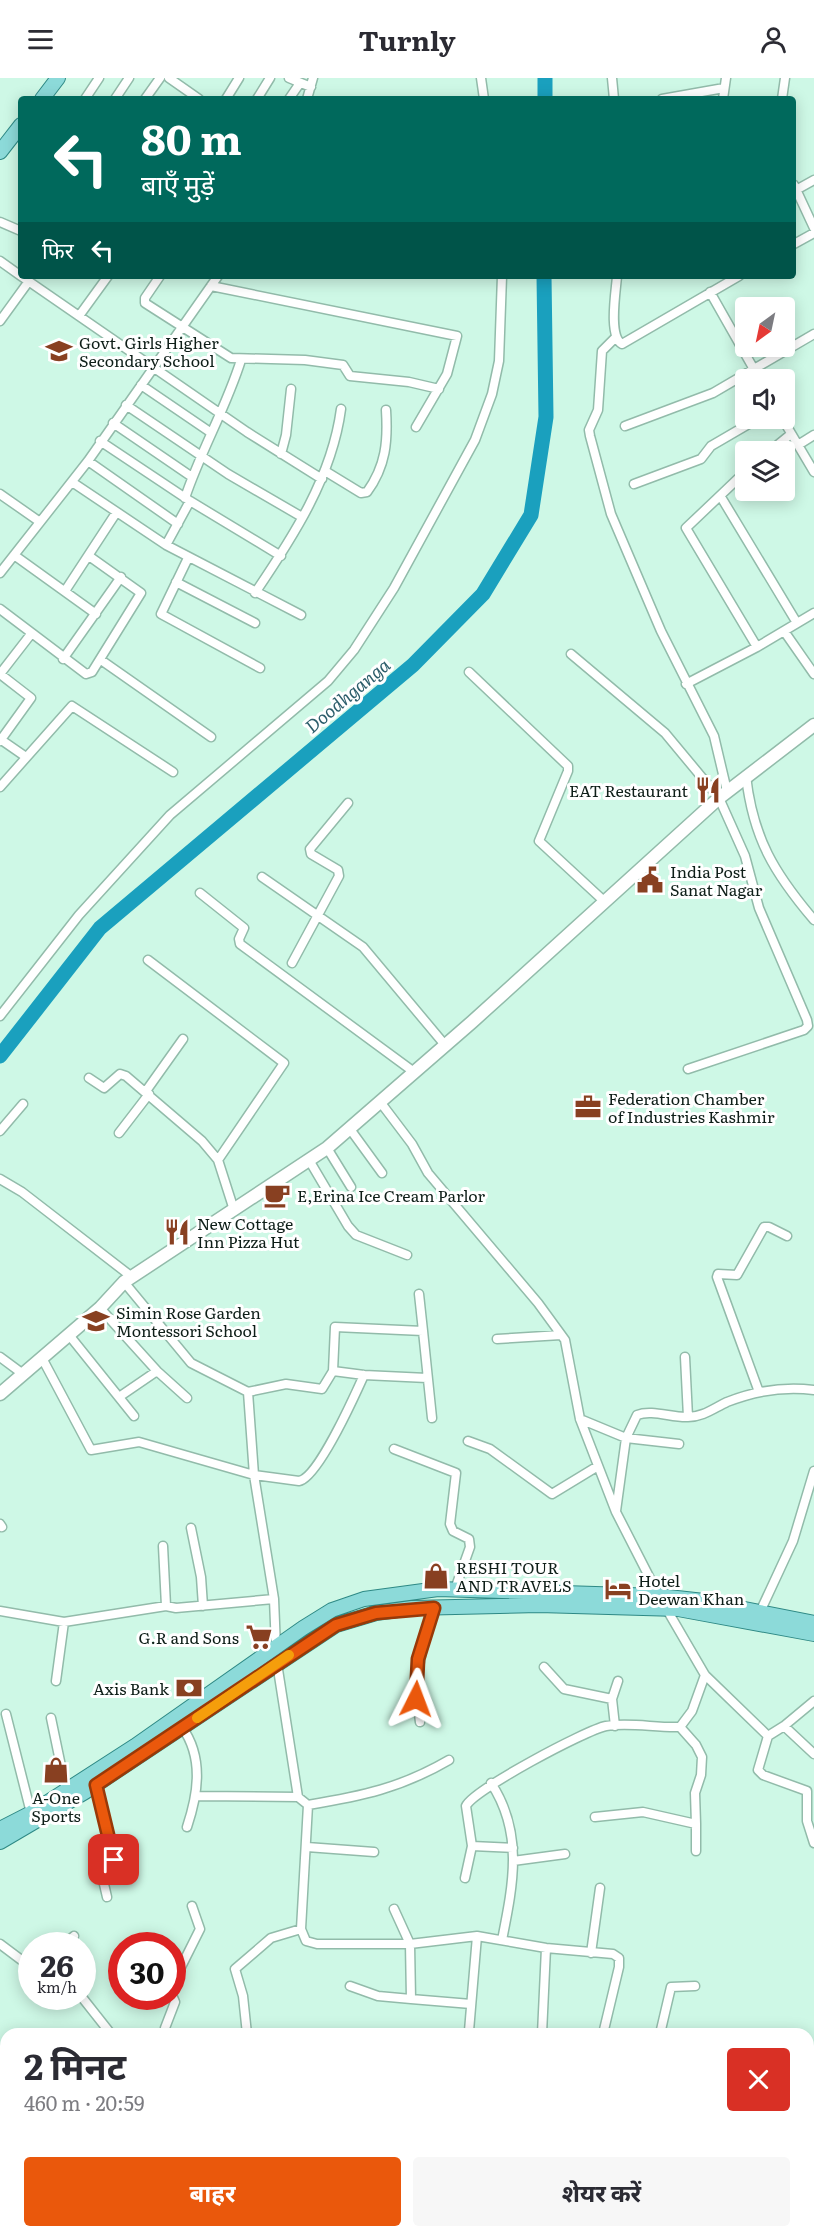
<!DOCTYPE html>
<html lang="hi">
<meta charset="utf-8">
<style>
body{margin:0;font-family:Literata,"Noto Sans Devanagari",serif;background:#f7f7f7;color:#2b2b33;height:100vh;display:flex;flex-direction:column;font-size:22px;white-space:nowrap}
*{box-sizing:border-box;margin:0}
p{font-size:20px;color:#7c7c81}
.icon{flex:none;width:33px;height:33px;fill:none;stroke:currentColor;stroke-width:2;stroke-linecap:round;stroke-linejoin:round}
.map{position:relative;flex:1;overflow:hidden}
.drawer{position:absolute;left:0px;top:1950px;width:814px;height:210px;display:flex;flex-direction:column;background:#fff;border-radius:18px 18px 0 0;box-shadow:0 3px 15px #0003}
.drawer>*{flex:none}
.top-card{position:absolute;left:18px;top:18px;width:778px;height:183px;border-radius:6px;box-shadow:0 3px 15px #0003;background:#00695c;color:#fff;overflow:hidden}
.needle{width:39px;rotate:213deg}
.fabs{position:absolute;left:735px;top:219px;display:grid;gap:12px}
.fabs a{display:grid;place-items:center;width:60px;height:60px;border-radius:6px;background:#fff;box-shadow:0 3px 15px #0003;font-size:30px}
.speed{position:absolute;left:18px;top:1854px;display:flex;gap:12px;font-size:30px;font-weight:700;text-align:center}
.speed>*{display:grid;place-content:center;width:78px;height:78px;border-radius:50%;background:#fff;box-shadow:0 3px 15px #0003;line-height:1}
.speed small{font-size:15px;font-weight:400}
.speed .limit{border:9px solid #d22;background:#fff;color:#111}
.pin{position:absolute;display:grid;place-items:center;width:51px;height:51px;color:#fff;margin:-26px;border-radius:12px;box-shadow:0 3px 9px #0006}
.me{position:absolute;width:66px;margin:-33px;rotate:3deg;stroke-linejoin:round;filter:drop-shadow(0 0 4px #0008)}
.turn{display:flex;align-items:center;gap:21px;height:126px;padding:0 24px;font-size:27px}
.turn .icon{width:78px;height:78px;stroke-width:2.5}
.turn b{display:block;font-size:42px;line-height:51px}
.then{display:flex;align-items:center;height:57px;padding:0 24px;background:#0003;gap:12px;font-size:22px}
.round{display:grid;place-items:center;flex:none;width:63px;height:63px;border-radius:6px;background:#f7f7f7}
.overview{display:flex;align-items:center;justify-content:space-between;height:102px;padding:0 24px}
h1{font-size:36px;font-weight:700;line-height:45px}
.button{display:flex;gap:12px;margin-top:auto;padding:12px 24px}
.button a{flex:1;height:69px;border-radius:6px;background:#ea580c;color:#fff;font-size:24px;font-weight:700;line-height:69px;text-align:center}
.button a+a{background:#f7f7f7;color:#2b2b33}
header{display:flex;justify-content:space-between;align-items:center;height:78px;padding:0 24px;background:#fff;font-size:27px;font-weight:700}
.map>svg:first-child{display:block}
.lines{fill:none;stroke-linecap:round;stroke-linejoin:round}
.river{stroke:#1aa0be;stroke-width:15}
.street-casing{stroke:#92bbaa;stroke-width:11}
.secondary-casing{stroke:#92bbaa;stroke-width:15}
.primary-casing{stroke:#2e8985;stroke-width:16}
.street{stroke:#fff;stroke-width:8}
.secondary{stroke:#fff;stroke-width:12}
.primary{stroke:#8cdad9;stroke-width:14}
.route-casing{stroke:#983908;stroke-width:15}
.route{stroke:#ea580c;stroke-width:10}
.slow{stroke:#f59e0b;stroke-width:10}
.labels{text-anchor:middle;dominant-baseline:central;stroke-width:6;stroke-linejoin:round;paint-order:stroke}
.poi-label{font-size:16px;fill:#0e1e18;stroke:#fff;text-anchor:start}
.water-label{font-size:18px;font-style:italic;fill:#2d5e6b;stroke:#fff}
</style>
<header><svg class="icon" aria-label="menu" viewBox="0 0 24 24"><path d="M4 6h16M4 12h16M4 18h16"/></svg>Turnly<svg class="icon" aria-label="person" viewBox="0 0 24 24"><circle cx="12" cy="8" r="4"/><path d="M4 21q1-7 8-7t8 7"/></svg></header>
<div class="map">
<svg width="814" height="2160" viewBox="0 0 814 2160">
<rect width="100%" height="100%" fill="#cef8e6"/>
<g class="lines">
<path class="river" d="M545 21V0
M0 978 100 850 413 587 483 516 531 437 546 339 544 198"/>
<g class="street-casing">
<path id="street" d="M169 0 199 21
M289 0 311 9
M481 0 484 21
M612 0 614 21
M85 21 99 0
M115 21 129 0
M145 21 160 0
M226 21 239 0
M257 21 270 0
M289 21 300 5
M307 21 313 0
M662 21 724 10
M723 21 726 0
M782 21 785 0
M794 107 814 150
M796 112 814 102
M0 144 21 153
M794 166 814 155
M0 183 21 198
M21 198 247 354 322 401
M160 198 145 220V225L231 280 305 282 343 287 350 298 409 304 439 311
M617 198C616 213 608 258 622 266L739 198
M211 208 457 258 447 296 416 349
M710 214 760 302
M79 238 108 198
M0 243 29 203
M615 260 602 273 598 332 589 352 590 358 611 436 661 553 714 658 727 713
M141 307 210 354
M126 327 228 396 302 439
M782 340 814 394
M113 345 192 399
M625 348 713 315 814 256
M100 363 190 423 281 478
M798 367 814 357
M769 374 791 356
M281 376 286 357 291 311
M88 383 178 446
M325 393 361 415 367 414C386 388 388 363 386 332
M746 393 686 450 757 569
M72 404 166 467 301 537
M634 406 701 381 711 368 759 340
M0 416 40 444
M721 419 797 545
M185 420C201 372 226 330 241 282
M166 467 190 423
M14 477 96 536
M188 480 161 536 260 590
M0 495 88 383 218 198
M176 504 255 545
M65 513 116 435
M255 515C293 459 332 399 341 331
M0 531 86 596 92 594 141 515 89 478
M784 553 814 596
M571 576 665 655 719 720 745 778 759 830 807 942 808 948 804 952 688 991
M63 581 121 499
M101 582 211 659
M469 594 568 688V693L539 763 605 824
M0 596 31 620 0 663
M0 596 31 556
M686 606 757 569 814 535
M0 661 26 679
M746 698C753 760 774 795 814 842
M0 709 72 628 173 694
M262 799 363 869 445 967
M200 815 244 850 239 861 240 866 414 994
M148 882 284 985 218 1082
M292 885 339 798 338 792 311 776 310 771 348 725
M0 938 79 837 170 737 328 603 354 572 394 510 475 362 492 316 499 283 502 198
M89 1000 104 1010 120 996 126 998 202 1063 218 1082 234 1132
M146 1013 183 961
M381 1025 412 1066 428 1095 538 1225 565 1262 580 1341 616 1434 659 1518 705 1597 768 1658 784 1648 814 1623
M350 1051 382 1095
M0 1053 23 1026
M119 1055 149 1016
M327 1070 351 1109
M309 1082 348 1148 356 1157 407 1177
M0 1101 22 1114 132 1199
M124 1204 191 1285 248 1314 286 1306 322 1311 333 1293 335 1249 423 1253 419 1216
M100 1230 157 1293 187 1320
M423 1253 432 1340
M69 1257 134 1338
M497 1261 561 1257
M0 1279 23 1296
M685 1279 688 1339
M42 1280 91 1372 139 1364 254 1397 299 1403C318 1400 355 1317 364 1297
M333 1293 364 1297 427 1300
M248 1314 254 1397 274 1521 276 1570
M759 1314 717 1199 718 1196 737 1197 764 1149H769L787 1158
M119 1319 157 1293
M580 1341 626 1360 679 1366
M468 1363 490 1371 552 1416 598 1388
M394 1371 456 1395 450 1446 453 1453 469 1461 470 1469 455 1511
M616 1433 626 1360 637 1337C652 1331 672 1340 688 1339 703 1339 714 1330 727 1324 755 1313 784 1308 814 1312
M0 1446 2 1449
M191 1450 201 1499 203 1528
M163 1468 166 1528
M0 1533 64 1544 166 1528 176 1530 274 1521
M760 1534 793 1463 814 1393
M544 1589 564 1611 612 1621
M56 1603 64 1544
M6 1636 31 1735
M51 1640 66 1712
M420 1644C413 1601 421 1571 434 1530
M615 1648 612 1621 618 1603
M784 1648 814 1676
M182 1649C204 1680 198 1716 187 1749
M768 1658 758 1692 763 1697 807 1713V1743L814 1765
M491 1705C524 1755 513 1807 502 1862
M96 1707 113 1780 112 1783 103 1784 100 1789 107 1819
M197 1718 298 1719 277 1585
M298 1719 308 1727C362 1718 401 1710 449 1682
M308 1727 301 1851 306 1863 317 1866H410L477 1858 546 1870 613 1876 619 1880V1889L603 1956
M595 1739 643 1734 696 1746 695 1715 701 1697 702 1679 696 1667 680 1649
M472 1768 513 1770
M307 1769 374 1774
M696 1773V1746
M513 1783 565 1776
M465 1800 472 1768 466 1728C473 1712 586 1652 606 1648 629 1644 656 1650 680 1649L692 1633 705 1597
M394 1831 410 1866 411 1921 471 1926
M0 1866 24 1884H32
M62 1868 74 1858
M591 1875 600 1810
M172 1907 200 1851 192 1828
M350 1908 378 1918 411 1921
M81 1918 111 1956
M469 1953 477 1858
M165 1956V1950L175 1924 172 1917
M247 1956 243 1918 235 1891 271 1860 301 1851
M542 1956 546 1870
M660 1956 671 1909 695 1908
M0 1994 6 1992
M0 2026 6 2060
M0 2071 6 2070
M0 2086 6 2090
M808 2096 814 2098
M33 2154 36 2160
M137 2154 139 2160
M226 2154 233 2160
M554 2154 569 2160
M769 2154 780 2160
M190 2160 195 2154
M354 2160 359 2154
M625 2160 627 2154"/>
</g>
<g class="secondary-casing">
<path id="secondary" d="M0 1316 100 1230 124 1204 327 1070 472 944 719 720 814 647"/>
</g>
<g class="primary-casing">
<path id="primary" d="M42 21 58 0
M0 74 21 47
M0 1751 31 1735 135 1668 303 1550 332 1532 364 1521 438 1511 659 1518 704 1523 814 1545
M0 1764 85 1714 336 1547 376 1535 412 1530 539 1527 678 1531 814 1556"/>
</g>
<use href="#street" class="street"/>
<use href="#secondary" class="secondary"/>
<use href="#primary" class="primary"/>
</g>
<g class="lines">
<g class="route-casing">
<path id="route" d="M114 1782 96 1707 336 1547 376 1535 434 1530 418 1581 416 1621"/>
</g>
<use href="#route" class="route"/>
<path class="slow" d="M197 1640 289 1577"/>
</g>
<defs>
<g id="school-bare" transform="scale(2.07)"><path d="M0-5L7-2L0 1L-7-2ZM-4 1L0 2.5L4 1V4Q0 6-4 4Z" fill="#884021" stroke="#fff" stroke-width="2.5" paint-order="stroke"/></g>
<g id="restaurant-bare" transform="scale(2.07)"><path d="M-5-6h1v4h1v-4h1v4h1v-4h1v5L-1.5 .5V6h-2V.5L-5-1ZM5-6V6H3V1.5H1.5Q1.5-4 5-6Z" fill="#884021" stroke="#fff" stroke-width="2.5" paint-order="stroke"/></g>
<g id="civic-bare" transform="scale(2.07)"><path d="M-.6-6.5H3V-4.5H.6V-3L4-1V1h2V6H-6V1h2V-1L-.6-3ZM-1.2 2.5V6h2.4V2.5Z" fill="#884021" stroke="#fff" stroke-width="2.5" paint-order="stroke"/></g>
<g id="office-bare" transform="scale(2.07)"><path d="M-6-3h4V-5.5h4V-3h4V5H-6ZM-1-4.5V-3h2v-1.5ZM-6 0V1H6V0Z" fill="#884021" stroke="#fff" stroke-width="2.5" paint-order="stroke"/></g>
<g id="cafe-bare" transform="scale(2.07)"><path d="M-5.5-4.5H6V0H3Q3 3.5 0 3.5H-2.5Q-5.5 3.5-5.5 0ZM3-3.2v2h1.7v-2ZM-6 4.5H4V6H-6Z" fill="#884021" stroke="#fff" stroke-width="2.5" paint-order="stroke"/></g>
<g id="shop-bare" transform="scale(2.07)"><path d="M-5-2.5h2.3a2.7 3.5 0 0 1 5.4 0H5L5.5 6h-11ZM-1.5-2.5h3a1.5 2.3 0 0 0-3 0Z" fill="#884021" stroke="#fff" stroke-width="2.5" paint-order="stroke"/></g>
<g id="hotel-bare" transform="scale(2.07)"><path d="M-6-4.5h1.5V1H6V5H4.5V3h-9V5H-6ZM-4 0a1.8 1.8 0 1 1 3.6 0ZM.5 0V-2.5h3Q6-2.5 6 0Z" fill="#884021" stroke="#fff" stroke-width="2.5" paint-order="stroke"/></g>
<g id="supermarket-bare" transform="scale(2.07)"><path d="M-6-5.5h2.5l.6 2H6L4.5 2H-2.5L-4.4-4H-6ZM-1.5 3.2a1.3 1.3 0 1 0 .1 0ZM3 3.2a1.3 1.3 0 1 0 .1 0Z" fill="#884021" stroke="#fff" stroke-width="2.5" paint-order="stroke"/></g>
<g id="bank-bare" transform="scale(2.07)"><path d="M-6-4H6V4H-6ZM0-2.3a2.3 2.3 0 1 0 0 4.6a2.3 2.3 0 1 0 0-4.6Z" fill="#884021" stroke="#fff" stroke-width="2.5" paint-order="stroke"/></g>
</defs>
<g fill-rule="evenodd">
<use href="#school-bare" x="59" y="273"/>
<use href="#restaurant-bare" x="708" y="712"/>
<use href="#civic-bare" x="650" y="802"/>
<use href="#office-bare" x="588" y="1029"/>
<use href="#cafe-bare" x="277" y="1117"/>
<use href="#restaurant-bare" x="177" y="1154"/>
<use href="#school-bare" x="96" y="1243"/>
<use href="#shop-bare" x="436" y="1498"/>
<use href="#hotel-bare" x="618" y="1511"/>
<use href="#supermarket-bare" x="259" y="1559"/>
<use href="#bank-bare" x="189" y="1610"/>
<use href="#shop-bare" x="56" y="1692"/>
</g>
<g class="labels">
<g class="poi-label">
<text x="79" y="264">Govt. Girls Higher<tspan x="79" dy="18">Secondary School</tspan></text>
<text x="688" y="712" text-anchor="end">EAT Restaurant</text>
<text x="670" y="793">India Post<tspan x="670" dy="18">Sanat Nagar</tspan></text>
<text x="608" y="1020">Federation Chamber<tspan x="608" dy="18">of Industries Kashmir</tspan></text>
<text x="297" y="1117">E,Erina Ice Cream Parlor</text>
<text x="197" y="1145">New Cottage<tspan x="197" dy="18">Inn Pizza Hut</tspan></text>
<text x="116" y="1234">Simin Rose Garden<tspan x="116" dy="18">Montessori School</tspan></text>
<text x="456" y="1489">RESHI TOUR<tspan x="456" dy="18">AND TRAVELS</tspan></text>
<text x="638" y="1502">Hotel<tspan x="638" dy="18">Deewan Khan</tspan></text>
<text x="239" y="1559" text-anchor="end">G.R and Sons</text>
<text x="169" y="1610" text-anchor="end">Axis Bank</text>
<text x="56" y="1719" text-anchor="middle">A-One<tspan x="56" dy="18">Sports</tspan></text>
</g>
<g class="water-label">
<text transform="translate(347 617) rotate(-40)">Doodhganga</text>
</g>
</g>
</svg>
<div class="fabs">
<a><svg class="needle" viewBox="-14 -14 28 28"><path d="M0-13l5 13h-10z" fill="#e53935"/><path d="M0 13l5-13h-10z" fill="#7c7c81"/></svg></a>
<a><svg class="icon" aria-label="sound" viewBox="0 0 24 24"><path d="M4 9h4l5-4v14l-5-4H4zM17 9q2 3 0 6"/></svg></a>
<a><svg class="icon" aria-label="layers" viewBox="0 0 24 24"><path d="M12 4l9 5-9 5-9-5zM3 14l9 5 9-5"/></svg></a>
</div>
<div class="speed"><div>26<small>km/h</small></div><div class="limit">30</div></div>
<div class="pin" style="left:114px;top:1782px;background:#d93025"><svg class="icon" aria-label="arrive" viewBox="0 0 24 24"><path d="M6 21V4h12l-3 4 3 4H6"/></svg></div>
<svg class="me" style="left:416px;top:1621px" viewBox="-20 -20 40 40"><path d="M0-17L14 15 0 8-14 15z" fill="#ea580c" stroke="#fff" stroke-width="4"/></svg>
<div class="top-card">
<div class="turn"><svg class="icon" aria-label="left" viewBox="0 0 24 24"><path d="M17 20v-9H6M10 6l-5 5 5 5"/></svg><div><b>80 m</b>बाएँ मुड़ें</div></div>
<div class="then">फिर<svg class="icon" aria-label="left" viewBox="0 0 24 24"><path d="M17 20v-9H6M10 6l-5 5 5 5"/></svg></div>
</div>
<section class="drawer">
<div class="overview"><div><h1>2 मिनट</h1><p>460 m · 20:59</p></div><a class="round" style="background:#d93025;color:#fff"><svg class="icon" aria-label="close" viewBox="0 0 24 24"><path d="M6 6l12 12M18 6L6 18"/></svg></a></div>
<div class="button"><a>बाहर</a><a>शेयर करें</a></div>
</section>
</div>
